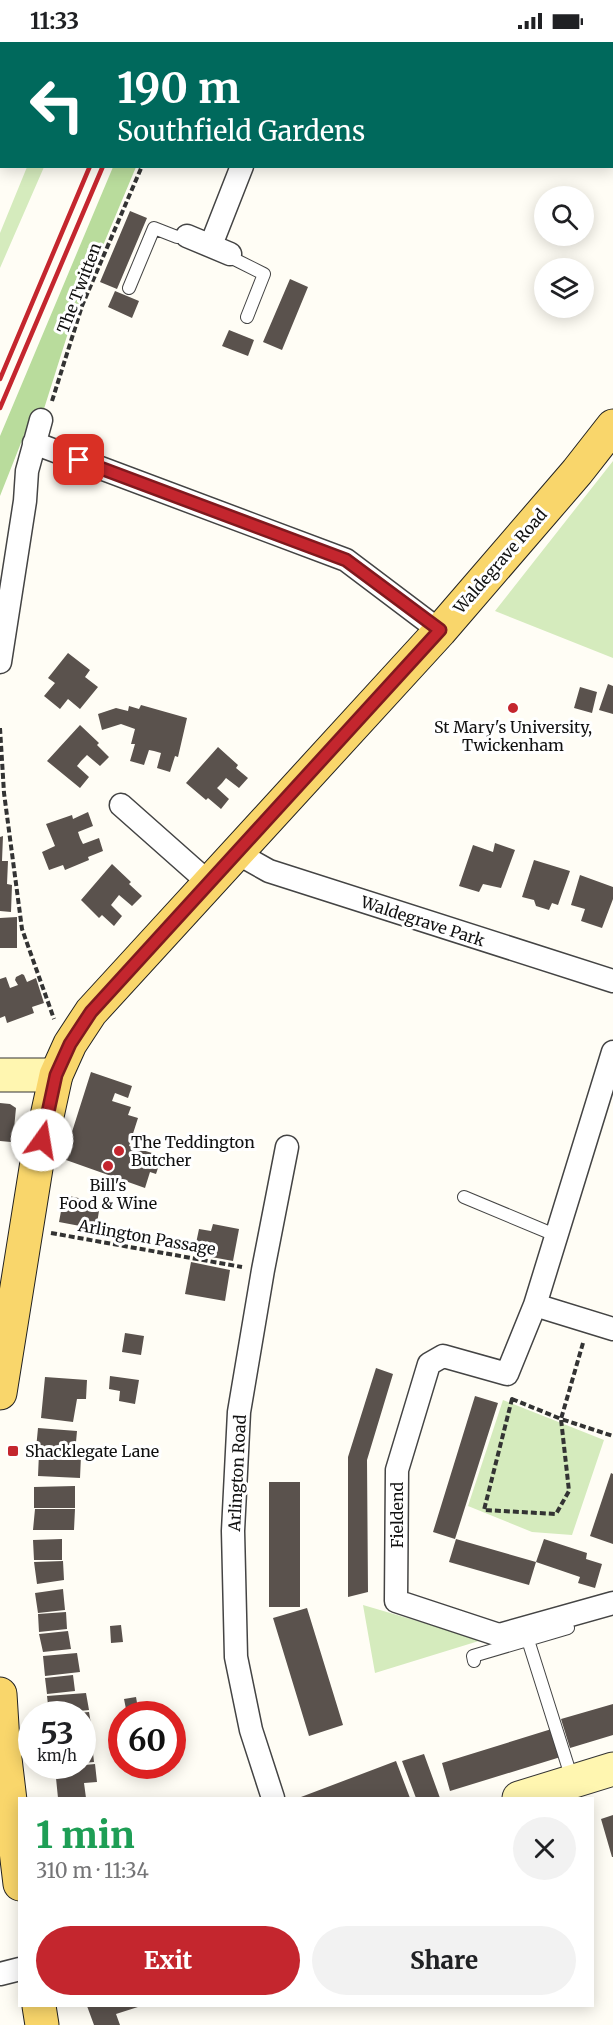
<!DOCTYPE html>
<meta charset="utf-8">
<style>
body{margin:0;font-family:Merriweather,serif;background:#f2f2f2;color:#202124;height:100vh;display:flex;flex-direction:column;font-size:22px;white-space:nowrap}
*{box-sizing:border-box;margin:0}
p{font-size:20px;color:#757577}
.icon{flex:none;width:33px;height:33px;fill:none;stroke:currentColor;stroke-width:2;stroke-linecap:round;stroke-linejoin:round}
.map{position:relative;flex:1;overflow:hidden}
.sheet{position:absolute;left:18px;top:1755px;width:576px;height:210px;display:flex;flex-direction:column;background:#fff;border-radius:0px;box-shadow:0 3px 15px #0003}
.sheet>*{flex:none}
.banner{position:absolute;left:0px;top:0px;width:614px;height:126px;box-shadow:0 3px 15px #0003;background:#00695c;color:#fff;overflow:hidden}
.buttons{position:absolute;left:534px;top:144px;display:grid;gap:12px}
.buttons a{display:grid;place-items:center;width:60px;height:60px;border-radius:50%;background:#fff;box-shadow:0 3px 15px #0003;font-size:30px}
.speed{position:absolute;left:18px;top:1659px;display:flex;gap:12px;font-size:30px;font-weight:700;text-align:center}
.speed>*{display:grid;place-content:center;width:78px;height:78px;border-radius:50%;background:#fff;box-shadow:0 3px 15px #0003;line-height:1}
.speed small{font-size:15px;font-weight:400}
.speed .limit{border:9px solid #d22;background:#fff;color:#111}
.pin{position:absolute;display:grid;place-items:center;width:51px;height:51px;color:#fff;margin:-26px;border-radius:12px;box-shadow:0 3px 9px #0006}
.me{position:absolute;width:66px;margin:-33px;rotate:13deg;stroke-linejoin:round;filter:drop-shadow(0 0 4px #0008)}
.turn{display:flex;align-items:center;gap:21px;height:126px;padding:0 18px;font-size:27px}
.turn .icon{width:78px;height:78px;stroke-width:2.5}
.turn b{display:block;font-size:42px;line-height:51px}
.round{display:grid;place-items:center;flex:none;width:63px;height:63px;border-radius:32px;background:#f2f2f2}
.overview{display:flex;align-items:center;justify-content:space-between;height:102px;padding:0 18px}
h1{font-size:36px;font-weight:800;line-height:45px;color:#1e9e55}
.action{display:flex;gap:12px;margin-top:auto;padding:12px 18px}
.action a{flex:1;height:69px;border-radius:36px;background:#c4262e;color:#fff;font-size:24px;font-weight:800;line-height:69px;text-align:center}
.action a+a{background:#f2f2f2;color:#202124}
.status{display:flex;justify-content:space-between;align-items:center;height:42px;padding:0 30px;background:#fff;direction:ltr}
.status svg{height:16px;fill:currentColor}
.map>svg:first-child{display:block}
.green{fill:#d5ebbd}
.forest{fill:#b9dc9c}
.building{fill:#5a524d}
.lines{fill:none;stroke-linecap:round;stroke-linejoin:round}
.lane-casing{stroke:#444;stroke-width:14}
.street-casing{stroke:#444;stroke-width:25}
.secondary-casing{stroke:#333;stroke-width:35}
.primary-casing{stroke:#222;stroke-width:35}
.path{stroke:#333;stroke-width:4;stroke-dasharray:6 3;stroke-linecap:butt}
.lane{stroke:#fff;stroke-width:12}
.street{stroke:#fff;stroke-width:22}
.secondary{stroke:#fff6b0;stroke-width:33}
.primary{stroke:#f9d66b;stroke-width:33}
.rail{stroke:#c4262e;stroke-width:4.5}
.route-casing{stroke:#7f191e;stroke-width:15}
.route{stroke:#c4262e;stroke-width:10}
.poi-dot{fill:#c4262e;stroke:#fff;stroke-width:2}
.labels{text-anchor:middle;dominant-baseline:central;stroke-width:6;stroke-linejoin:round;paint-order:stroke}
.street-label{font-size:16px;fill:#111;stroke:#fff}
.poi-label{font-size:16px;fill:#111;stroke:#fff}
</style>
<div class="status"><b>11:33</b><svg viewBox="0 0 49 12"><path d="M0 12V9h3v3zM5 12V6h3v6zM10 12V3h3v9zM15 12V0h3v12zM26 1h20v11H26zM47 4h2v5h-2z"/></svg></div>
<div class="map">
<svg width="613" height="1983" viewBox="0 0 613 1983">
<rect width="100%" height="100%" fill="#fffdf5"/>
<path class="green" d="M27 125H44L0 226V191Z
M613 419V616L495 569Z
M503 1358 604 1398 572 1493 532 1490 468 1464Z
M363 1563 482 1598 375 1631Z"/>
<path class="forest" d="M113 125H136L73 275 43 370 34 368 0 454V394Z"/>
<path class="building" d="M130 169 147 176 117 247 100 240Z
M290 237 308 245 282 308 263 300Z
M115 249 139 259 132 276 108 265Z
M229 288 254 298 248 314 222 304Z
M68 611 90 628 85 635 98 645 80 667 68 657 60 667 44 654 55 641 48 636Z
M608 642 613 644V672L599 668Z
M580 645 597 650 592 671 574 666Z
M141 663 187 676 178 715 175 714 170 730 157 726 161 711 154 709 149 708 144 723 130 719 135 702H131L135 687 121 682 102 688 98 672 116 666 128 669 129 664 139 667Z
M80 683 99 701 97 703 109 715 100 724 87 713 81 719 77 724 89 735 80 746 47 719Z
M218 705 238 723 236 726 248 736 239 746 226 736 222 741 217 746 229 757 221 767 208 756 206 758 186 741Z
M88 770 93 784 78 790 80 796 83 802 99 796 103 809 88 815 89 818 65 828 63 823 49 828 42 810 55 804 46 782 72 773 73 777Z
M3 794 2 819H8L7 842 12 843 11 870 0 869V795Z
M495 801 515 808 501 846 483 842 479 850 459 844 473 803 493 810Z
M534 818 570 829 558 863 552 861 549 868 536 864 534 858 522 855Z
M112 822 131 840 129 842 142 854 132 864 119 853 111 863 122 874 114 884 102 873 99 876 81 858Z
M580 833 613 845V857L602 886 581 879 585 867 571 863Z
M17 875V906H0V876Z
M22 932 24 933 27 940 36 936 44 961 32 965 34 971 7 981 5 974 0 976V937L6 935 10 946 18 943 15 938 16 935Z
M91 1030 132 1044 128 1056 115 1051 112 1059 131 1065 128 1073 138 1076 129 1104 162 1114 156 1132 150 1130 145 1146 66 1118 64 1115Z
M0 1061 10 1062 16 1066 13 1097 11 1100 0 1099Z
M64 1153 93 1159 91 1168 99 1169 96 1187 59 1180Z
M213 1182 239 1187 233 1219 206 1214 207 1208 195 1206 199 1187 211 1189Z
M191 1220 230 1228 225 1259 185 1252Z
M125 1291 144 1294 141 1313 122 1310Z
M376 1326 393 1332 367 1418 368 1550 348 1555V1415Z
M110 1334 139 1338 135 1362 119 1359 120 1349 109 1347Z
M45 1335 87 1338 86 1357H77L73 1380 41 1376Z
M475 1354 498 1361 455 1497 433 1490Z
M38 1386 77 1389 75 1411 36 1407Z
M39 1411 81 1413 80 1436 38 1434Z
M611 1431 613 1432V1502L590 1494Z
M269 1440H300V1565H269Z
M75 1444V1466H34V1445Z
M35 1467H75L74 1488H33Z
M62 1497V1518H34L33 1498Z
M456 1497 536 1520 529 1543 449 1520Z
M544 1497 587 1511 586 1517 602 1522 595 1546 578 1541 580 1535 536 1520Z
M63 1519 64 1538 37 1542 34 1520Z
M63 1547 65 1568 38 1571 35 1551Z
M307 1566 343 1683 309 1694 273 1576Z
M66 1570 67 1587 39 1590 38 1572Z
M121 1583 123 1600 111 1601 110 1584Z
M68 1589 71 1607 43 1610 39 1592Z
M77 1611 80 1630 45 1634 43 1614Z
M73 1633 75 1649 47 1652 45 1636Z
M86 1651 89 1668 49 1672 47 1654Z
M136 1655 139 1672H127L124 1657Z
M613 1662V1693L570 1706 561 1677Z
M89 1670 92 1688 82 1689V1672L77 1671Z
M558 1685 567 1713 450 1749 442 1721Z
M91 1692 94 1720 82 1721V1693Z
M424 1712 440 1756H416L402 1719Z
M396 1719 410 1756H302L301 1755Z
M95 1722 97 1740 84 1741 86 1756H58L55 1726Z
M135 1724H147V1732H135Z
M613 1773V1815H612L601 1777Z
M87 1964H141L116 1972 120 1983H94Z"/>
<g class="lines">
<g class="lane-casing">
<path id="lane" d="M230 212 236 218 264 232 247 275
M129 246 154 186 177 195 187 194
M464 1155 555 1193
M528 1598 572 1737
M474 1619 473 1614 568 1586"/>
</g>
<g class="street-casing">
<path id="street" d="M532 0 533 2
M440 2 444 0
M612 84 613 85
M187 194 230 212
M211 203 242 124
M34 401 346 518 440 589
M0 620 25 459 27 429 41 378
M121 763 209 841
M237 811 269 829 613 939
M613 1010 535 1263 507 1332 443 1314 429 1322 397 1428 396 1559 499 1593 613 1561
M535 1263 613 1287
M273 1756 251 1688 236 1615 233 1489 239 1370 263 1228 287 1105
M0 1932 20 1927"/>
</g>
<g class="secondary-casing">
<path id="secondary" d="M0 1033H56
M519 1756 613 1727"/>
</g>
<g class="primary-casing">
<path id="primary" d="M0 1351 37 1120 56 1033 70 1002 91 970 440 589 577 430 613 384
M0 1652 3 1700 20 1842
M39 1964 42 1983"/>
</g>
<path class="path" d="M194 2 195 0
M52 359 82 264 142 124
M0 686 4 751 22 887 54 977
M51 1191 242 1225
M583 1301 561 1377 613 1394
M512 1357 561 1377 569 1449 556 1472 484 1468Z"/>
<use href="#lane" class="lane"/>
<use href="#street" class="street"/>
<use href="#secondary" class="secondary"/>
<use href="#primary" class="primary"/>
<path class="rail" d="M143 2V0
M156 2 157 0
M0 337 90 124
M0 366 103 124"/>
</g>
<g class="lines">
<g class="route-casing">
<path id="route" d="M42 1098 56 1033 70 1002 91 970 440 588 346 518 79 418"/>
</g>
<use href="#route" class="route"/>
</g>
<g class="poi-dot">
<circle cx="513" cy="666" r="6"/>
<circle cx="119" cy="1109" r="6"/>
<circle cx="108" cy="1124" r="6"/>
<rect x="7" y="1403" width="12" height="12" rx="3"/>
</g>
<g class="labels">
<g class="street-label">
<text transform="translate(79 246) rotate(-69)">The Twitten</text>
<text transform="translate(500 519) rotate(-49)">Waldegrave Road</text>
<text transform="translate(423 879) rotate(18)">Waldegrave Park</text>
<text transform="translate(147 1195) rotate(10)">Arlington Passage</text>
<text transform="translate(237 1431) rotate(-87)">Arlington Road</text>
<text transform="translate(397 1473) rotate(-90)">Fieldend</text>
</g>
<g class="poi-label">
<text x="513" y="685">St Mary's University,<tspan x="513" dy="18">Twickenham</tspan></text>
<text x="131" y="1100" text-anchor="start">The Teddington<tspan x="131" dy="18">Butcher</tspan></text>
<text x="108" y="1143">Bill's<tspan x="108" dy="18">Food &amp; Wine</tspan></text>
<text x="25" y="1409" text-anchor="start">Shacklegate Lane</text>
</g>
</g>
</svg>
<div class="buttons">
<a><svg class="icon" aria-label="search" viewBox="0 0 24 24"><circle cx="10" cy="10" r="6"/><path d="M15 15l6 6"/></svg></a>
<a><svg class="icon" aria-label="layers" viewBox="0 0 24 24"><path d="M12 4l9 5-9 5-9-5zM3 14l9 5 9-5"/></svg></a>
</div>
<div class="speed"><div>53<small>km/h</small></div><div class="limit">60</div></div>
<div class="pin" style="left:79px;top:418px;background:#d93025"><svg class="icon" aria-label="arrive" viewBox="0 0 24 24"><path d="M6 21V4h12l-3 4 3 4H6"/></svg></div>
<svg class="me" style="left:42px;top:1098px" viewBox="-20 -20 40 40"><circle r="19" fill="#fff"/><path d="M0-13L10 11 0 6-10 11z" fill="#c4262e"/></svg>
<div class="banner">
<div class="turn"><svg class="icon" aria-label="left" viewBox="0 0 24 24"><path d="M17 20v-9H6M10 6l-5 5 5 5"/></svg><div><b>190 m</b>Southfield Gardens</div></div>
</div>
<section class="sheet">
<div class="overview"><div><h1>1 min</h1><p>310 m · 11:34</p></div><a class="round"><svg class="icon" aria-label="close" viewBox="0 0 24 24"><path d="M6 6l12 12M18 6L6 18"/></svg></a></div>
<div class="action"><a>Exit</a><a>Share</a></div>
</section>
</div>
